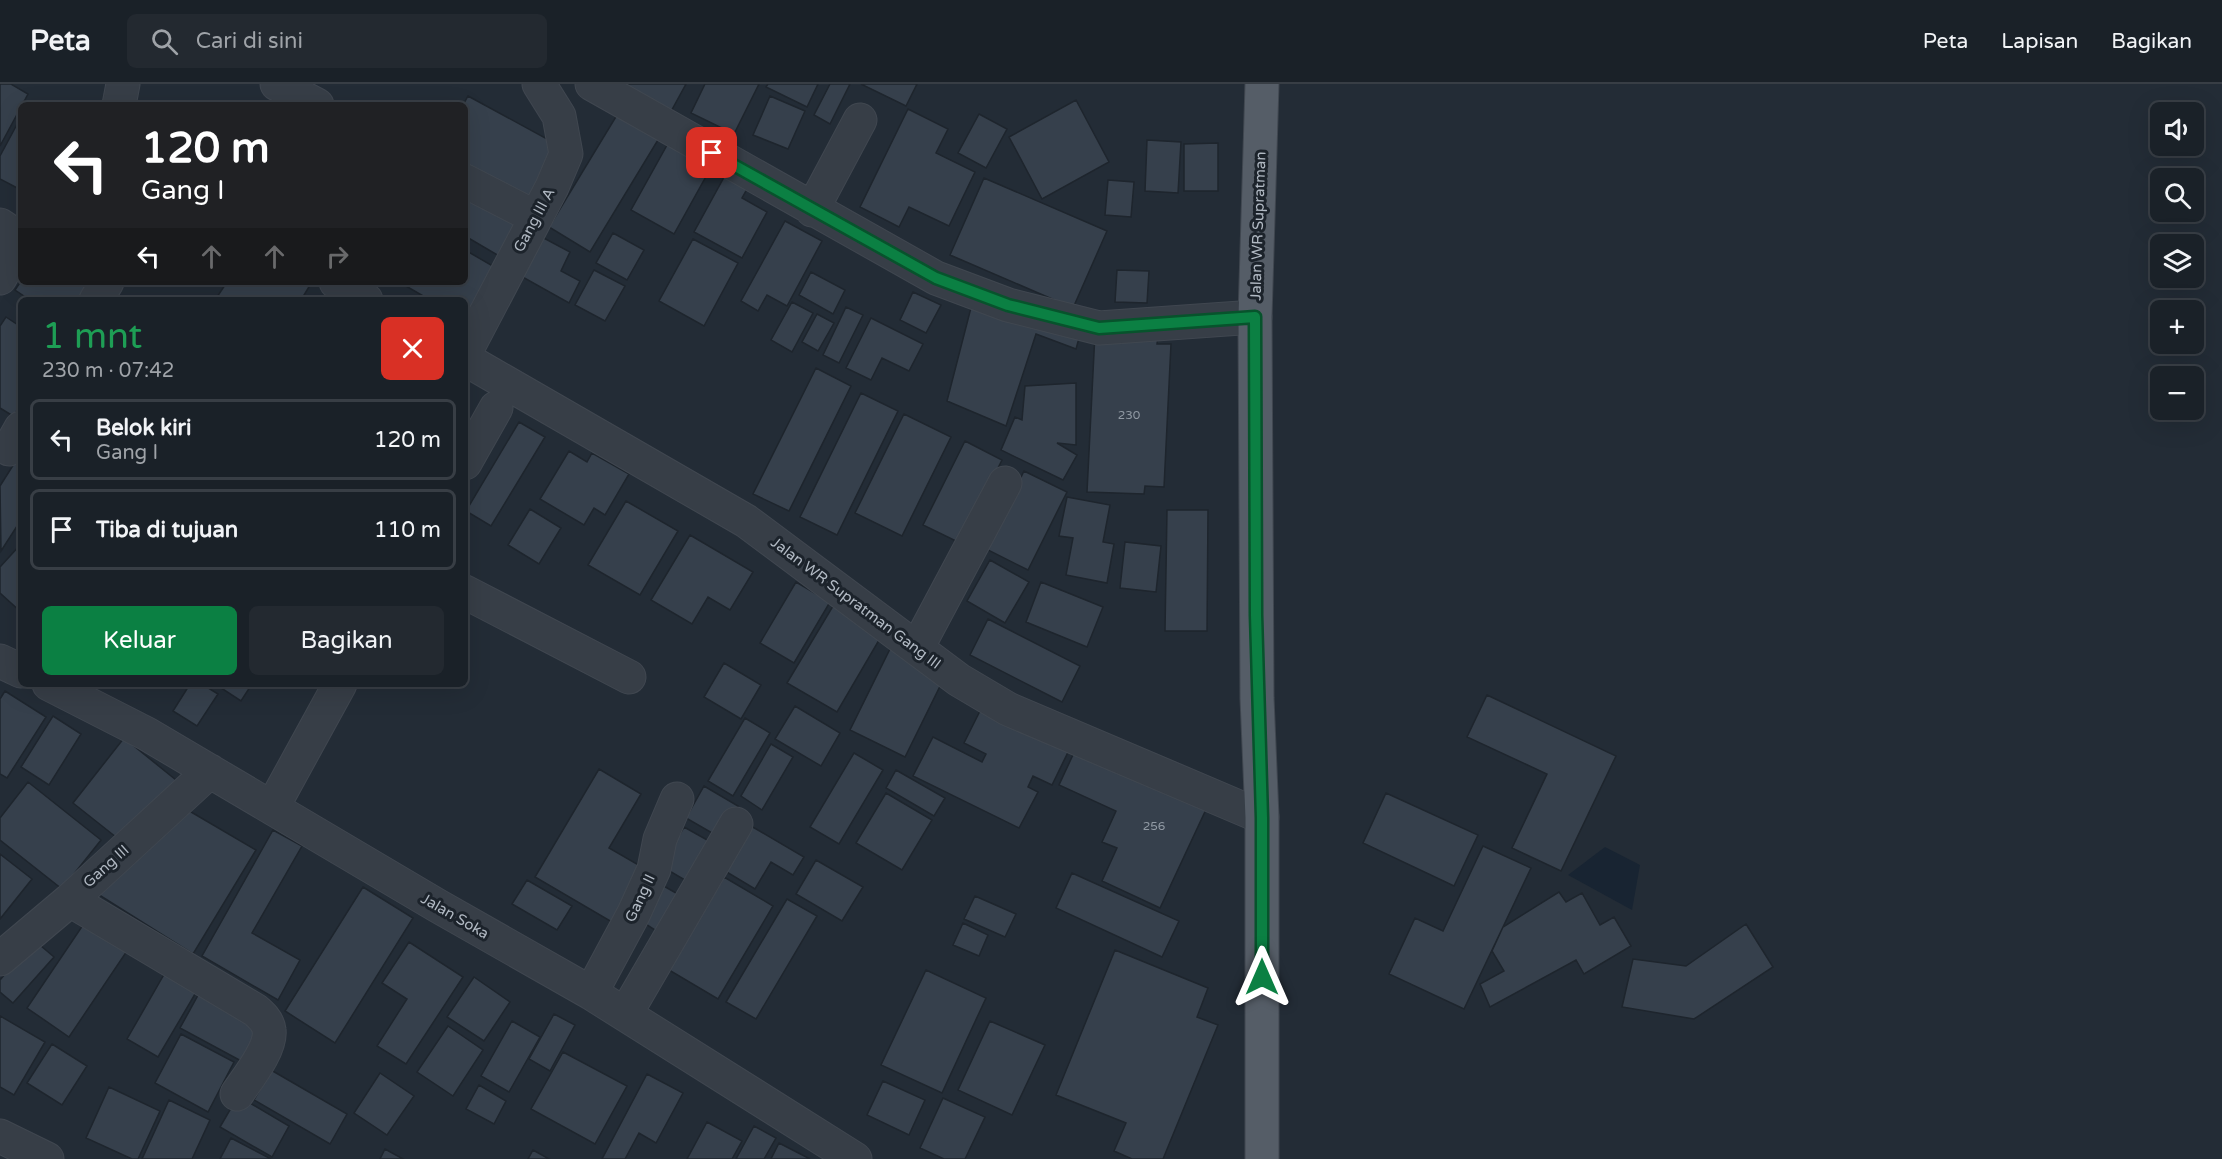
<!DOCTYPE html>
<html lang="id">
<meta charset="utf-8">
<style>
body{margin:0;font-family:"Varela Round",sans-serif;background:#232930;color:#f1f3f6;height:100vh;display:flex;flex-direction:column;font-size:22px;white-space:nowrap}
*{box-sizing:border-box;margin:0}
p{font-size:20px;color:#9fa3a8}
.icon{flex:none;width:33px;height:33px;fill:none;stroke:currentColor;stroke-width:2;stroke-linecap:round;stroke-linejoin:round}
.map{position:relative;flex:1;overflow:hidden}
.panel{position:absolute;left:18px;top:213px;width:450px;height:390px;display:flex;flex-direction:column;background:#1a2128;border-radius:9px;box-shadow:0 6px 24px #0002,0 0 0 2px #383e45}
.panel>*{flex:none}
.guide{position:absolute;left:18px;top:18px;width:450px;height:183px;border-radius:9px;box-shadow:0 6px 24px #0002,0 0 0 2px #383e45;background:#202124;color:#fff;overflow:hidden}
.tools{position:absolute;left:2150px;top:18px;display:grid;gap:12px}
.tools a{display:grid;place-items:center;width:54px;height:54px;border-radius:9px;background:#1a2128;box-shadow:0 6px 24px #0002,0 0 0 2px #383e45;font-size:30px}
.pin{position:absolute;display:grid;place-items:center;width:51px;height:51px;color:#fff;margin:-26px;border-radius:12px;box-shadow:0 3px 9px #0006}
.me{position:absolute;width:66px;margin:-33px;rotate:0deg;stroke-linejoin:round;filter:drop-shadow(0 0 4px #0008)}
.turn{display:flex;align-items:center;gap:21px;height:126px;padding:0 24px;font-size:27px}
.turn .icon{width:78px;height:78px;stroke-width:2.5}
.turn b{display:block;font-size:42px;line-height:51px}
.lanes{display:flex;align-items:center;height:57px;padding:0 24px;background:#0003;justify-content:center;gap:30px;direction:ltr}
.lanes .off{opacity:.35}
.round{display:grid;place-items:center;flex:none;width:63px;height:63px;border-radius:9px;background:#232930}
.head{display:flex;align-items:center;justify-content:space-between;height:102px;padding:0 24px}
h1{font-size:36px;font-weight:600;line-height:45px;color:#1e9e55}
.button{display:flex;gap:12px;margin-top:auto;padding:12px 24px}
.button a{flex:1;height:69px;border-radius:9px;background:#0b8043;color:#fff;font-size:24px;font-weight:600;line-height:69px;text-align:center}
.button a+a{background:#232930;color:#f1f3f6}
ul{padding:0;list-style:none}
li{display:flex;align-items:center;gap:18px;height:81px;margin:0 12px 9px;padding:0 12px;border:3px solid #383e45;border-radius:9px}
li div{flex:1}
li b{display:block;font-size:22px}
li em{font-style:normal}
header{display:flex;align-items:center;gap:36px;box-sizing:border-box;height:84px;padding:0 30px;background:#1a2128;border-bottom:2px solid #383e45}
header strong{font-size:28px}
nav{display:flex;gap:33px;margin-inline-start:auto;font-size:21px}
.search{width:420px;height:54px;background:#232930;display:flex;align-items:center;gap:15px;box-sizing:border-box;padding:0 21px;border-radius:9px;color:#9fa3a8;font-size:22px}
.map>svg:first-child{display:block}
.water{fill:#182432}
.building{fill:#36404c;stroke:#1e252d;stroke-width:1.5}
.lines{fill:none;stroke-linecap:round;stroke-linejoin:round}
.minor-casing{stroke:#404750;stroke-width:35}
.major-casing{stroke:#404750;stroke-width:35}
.minor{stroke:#373e47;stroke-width:33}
.major{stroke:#555d67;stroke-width:33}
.route-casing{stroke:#07532c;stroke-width:15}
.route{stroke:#0b8043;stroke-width:10}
.labels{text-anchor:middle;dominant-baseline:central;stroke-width:6;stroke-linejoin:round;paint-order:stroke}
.number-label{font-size:12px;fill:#9099a3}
.street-label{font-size:15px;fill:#b1b9c3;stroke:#1c232b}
</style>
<header>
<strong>Peta</strong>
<div class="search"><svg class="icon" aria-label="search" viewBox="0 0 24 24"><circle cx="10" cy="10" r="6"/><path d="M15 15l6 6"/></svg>Cari di sini</div>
<nav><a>Peta</a><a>Lapisan</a><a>Bagikan</a></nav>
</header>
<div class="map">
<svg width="2222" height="1075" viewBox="0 0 2222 1075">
<rect width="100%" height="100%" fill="#232c36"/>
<path class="water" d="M1605 763 1640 781 1632 826 1568 791Z"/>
<path class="building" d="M0 0H11L28 10 0 62Z
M628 0H686L669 31 624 8Z
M705 0H759L734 50 691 29Z
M768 0H818L807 23 766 3Z
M830 0H850L830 40 814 31Z
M861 0H917L906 22Z
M468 12 560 62 530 117 465 82V21H463Z
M770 12 805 27 788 65 753 51Z
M1076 16 1109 78 1042 115 1009 53Z
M908 25 948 45 936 69 975 88 949 142 909 123 899 143 860 123Z
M620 26 661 51 590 168 549 143Z
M979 30 1007 45 986 84 958 69Z
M21 33V106L0 95V72Z
M671 54 714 78 674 150 631 126Z
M1147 56 1181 58 1178 109 1145 107Z
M1218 59V107H1184V60Z
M728 86 751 98 742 114 767 128 742 174 694 148Z
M984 94 1107 147 1073 224 950 171Z
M1108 96 1134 98 1131 133 1105 131Z
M465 102 520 134 499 172 465 152Z
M785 137 822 157 787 222 767 211 758 227 741 217Z
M613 149 644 166 627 196 596 179Z
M540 152 570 168 561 187 580 197 569 219 519 191Z
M693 155 738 179 704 242 659 217Z
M465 166 498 185 465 237V216H430L399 198H465Z
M594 186 625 202 605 237 575 221Z
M1117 186 1149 187 1147 219 1115 218Z
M811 188 845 206 833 230 799 211Z
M21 197V198H99L88 216H30L15 206Z
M227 198H312L301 216H215Z
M913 208 941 221 926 249 900 236Z
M974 212 1081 247 1076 265 1036 250 1006 342 947 317Z
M792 218 813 229 792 268 771 256Z
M846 223 863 231 839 279 823 271Z
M817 230 834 239 818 267 802 258Z
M6 233 21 243V321L13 332 0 324V242Z
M871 234 923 260 909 287 882 274 871 296 846 284Z
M1095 249 1158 252 1157 260H1171L1164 403 1145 402 1144 410 1087 408Z
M816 284 851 302 789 427 753 410Z
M1076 299V361L1057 359 1077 371 1063 396 1001 366 1015 333 1022 336 1025 302Z
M861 309 898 327 837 451 800 433Z
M904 330 951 353 902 452 855 429Z
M519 338 545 353 491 442 466 427Z
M965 357 1002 376 960 459 923 441Z
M569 367 587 378 592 369 629 390 605 431 594 424 584 441 540 415Z
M17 375 21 378V436L1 467 0 402Z
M1024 387 1067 408 1028 486 986 465Z
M1067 413 1110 421 1103 458 1114 460 1107 499 1066 491 1073 454 1059 452Z
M626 417 678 447 640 511 588 481Z
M530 425 561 444 539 480 508 461Z
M1167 426H1208L1207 547H1165Z
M690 451 753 488 730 526 708 513 692 540 651 516Z
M1125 458 1161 462 1156 508 1120 504Z
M21 460V528L0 509V483Z
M990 476 1029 498 1005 539 967 517Z
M796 498 830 518 794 579 760 559Z
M1041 498 1103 523 1087 563 1026 538Z
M833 522 882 551 837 628 787 599Z
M988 535 1080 582 1062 618 970 571Z
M892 561 947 588 905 673 850 646Z
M724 579 761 601 741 635 704 613Z
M190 600H202L218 610 197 642 173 627Z
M215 600H252L241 617Z
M5 607 46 633 7 694 0 690V615Z
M1487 611 1616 672 1561 787 1512 764 1547 690 1467 653Z
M985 617 1072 660 1052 701 1033 692 1028 703 1038 708 1019 744 913 692 933 653 982 678 986 670 964 659Z
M795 622 840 649 821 682 775 655Z
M53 632 81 650 49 701 21 683Z
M745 634 770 649 733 712 708 697Z
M124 654 176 696 126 761 73 719Z
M771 660 793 673 762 726 741 712Z
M1078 660 1209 719 1160 824 1102 797 1117 764 1102 758 1116 727 1059 701Z
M854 669 883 686 839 760 810 743Z
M599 685 641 710 609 764 649 787 617 841 535 793Z
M896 686 945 714 934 732 886 704Z
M28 698 101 756 62 805 0 756V734Z
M704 702 738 722 719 753 686 734Z
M886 709 932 736 902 786 856 759Z
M1386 709 1478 751 1454 802 1363 759Z
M186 725 256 766 193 870 96 809Z
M751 742 804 773 793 791 771 778 755 805 725 787Z
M684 743 718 762 695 802 661 782Z
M273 746 302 762 252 849 300 876 278 916 202 872Z
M1483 762 1531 784 1464 925 1389 890 1415 834 1443 847Z
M0 770 32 795 0 835Z
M816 776 863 803 842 837 796 810Z
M1072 789 1179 837 1162 873 1056 824Z
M724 793 773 822 718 915 669 886Z
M527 796 572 822 557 846 512 820Z
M662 801 683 813 661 850 641 837Z
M363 803 413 834 335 959 285 927Z
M1559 808 1566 818 1582 809 1600 841 1614 833 1631 862 1584 890 1576 876 1490 923 1480 900 1504 887 1492 867 1503 843Z
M975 812 1016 830 1005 853 964 835Z
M787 815 817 832 756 935 726 918Z
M85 838 127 867 69 953 27 924Z
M963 839 988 851 979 872 953 861Z
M1746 840 1773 883 1694 935 1622 923 1633 875 1686 882Z
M34 856 54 873 13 919 0 908V896Z
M409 858 463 893 406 980 377 962 407 915 382 899Z
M1115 866 1208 904 1197 933 1218 941 1163 1075H1132L1114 1067 1126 1039 1056 1011Z
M926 886 986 914 942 1009 881 981Z
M166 887 198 905 158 973 127 955Z
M474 893 510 918 484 957 447 933Z
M202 904 265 938 243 978 180 944Z
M554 930 575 941 550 987 529 975Z
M0 932 45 958 14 1011 0 1003Z
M512 937 540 953 509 1008 481 992Z
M990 937 1045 961 1012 1031 958 1006Z
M448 942 483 966 453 1012 417 988Z
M181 950 234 978 208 1028 155 999Z
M52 960 87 982 62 1021 27 999Z
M563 968 627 1002 595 1060 531 1025Z
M271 986 347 1030 330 1060 254 1016Z
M380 989 414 1012 387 1051 354 1029Z
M647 990 683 1009 656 1059 639 1049 625 1075H602Z
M883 997 925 1016 909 1051 867 1031Z
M479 1001 506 1017 494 1040 466 1025Z
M109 1003 160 1027 138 1075H132L86 1054Z
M238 1012 289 1042 272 1073 220 1043Z
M943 1014 985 1033 965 1075H944L920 1064Z
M169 1016 210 1036 192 1075H142Z
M707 1038 742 1057 732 1075H687Z
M754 1042 776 1054 764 1075H736Z
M231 1054 271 1075H220Z
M779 1059 810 1075H771Z
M385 1065 403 1075H380Z
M533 1066 549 1075H528Z"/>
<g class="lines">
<g class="minor-casing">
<path id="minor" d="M277 0 317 21
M592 0 936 194 1008 221 1099 244 1255 233
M119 21 123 0
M465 97 535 133
M812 126 860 36
M0 141C23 154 10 177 0 194
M336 198 366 216
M96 216 107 198
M465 269 552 103 566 70 559 32 539 0
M465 275 746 437 959 596 1008 625 1262 733
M9 365 21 344
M465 379 496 324
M465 508 629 593
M917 564 1005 399
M0 577 21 587
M49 600 147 650 438 822 591 909 855 1075
M272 724 340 600
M70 816 255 926C261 931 268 937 269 946 272 964 247 995 237 1010
M0 875 70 816 210 687
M591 909 634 829 654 785 660 755 677 715
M626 929 736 740
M0 1052 47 1075"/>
</g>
<g class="major-casing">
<path id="major" d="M1262 0 1255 233 1257 614 1262 733V1075"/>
</g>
<use href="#minor" class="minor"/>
<use href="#major" class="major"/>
</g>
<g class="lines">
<g class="route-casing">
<path id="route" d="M712 69 936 194 1008 221 1099 244 1255 233 1256 531 1262 734V893"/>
</g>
<use href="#route" class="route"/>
</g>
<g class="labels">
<g class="number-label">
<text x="1129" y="331">230</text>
<text x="1154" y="742">256</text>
</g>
<g class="street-label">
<text transform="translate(534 136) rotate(-62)">Gang III A</text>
<text transform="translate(1258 142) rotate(-88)">Jalan WR Supratman</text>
<text transform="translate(856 519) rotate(37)">Jalan WR Supratman Gang III</text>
<text transform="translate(106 782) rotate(-42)">Gang III</text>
<text transform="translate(640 814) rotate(-65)">Gang II</text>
<text transform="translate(455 832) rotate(30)">Jalan Soka</text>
</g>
</g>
</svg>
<div class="tools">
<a><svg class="icon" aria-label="sound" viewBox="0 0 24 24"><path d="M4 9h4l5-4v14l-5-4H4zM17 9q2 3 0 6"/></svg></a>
<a><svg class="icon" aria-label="search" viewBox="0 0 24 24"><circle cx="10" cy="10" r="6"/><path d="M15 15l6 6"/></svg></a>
<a><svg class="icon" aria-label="layers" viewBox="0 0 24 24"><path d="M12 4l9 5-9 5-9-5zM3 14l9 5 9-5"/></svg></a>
<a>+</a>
<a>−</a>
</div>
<div class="pin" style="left:712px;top:69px;background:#d93025"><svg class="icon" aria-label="arrive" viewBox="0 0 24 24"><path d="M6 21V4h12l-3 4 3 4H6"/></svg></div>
<svg class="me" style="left:1262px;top:893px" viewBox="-20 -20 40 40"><path d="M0-17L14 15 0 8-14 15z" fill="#0b8043" stroke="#fff" stroke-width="4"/></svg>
<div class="guide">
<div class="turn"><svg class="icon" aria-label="left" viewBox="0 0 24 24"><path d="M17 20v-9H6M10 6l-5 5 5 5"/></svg><div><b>120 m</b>Gang I</div></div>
<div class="lanes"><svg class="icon" aria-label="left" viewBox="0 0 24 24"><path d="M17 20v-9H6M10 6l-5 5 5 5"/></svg><svg class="icon off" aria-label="ahead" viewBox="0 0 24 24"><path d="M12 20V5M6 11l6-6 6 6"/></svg><svg class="icon off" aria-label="ahead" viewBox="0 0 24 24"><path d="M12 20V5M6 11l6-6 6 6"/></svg><svg class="icon off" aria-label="right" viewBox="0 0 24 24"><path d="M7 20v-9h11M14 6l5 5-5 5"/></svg></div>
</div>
<section class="panel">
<div class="head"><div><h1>1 mnt</h1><p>230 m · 07:42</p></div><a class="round" style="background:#d93025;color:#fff"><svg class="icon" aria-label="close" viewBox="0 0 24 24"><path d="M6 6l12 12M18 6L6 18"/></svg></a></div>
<ul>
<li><svg class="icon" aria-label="left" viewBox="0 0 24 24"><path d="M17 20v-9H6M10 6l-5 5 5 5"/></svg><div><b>Belok kiri</b><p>Gang I</p></div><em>120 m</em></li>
<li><svg class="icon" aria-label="arrive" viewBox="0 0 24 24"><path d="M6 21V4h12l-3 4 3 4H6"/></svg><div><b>Tiba di tujuan</b></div><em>110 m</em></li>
</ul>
<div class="button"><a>Keluar</a><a>Bagikan</a></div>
</section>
</div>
